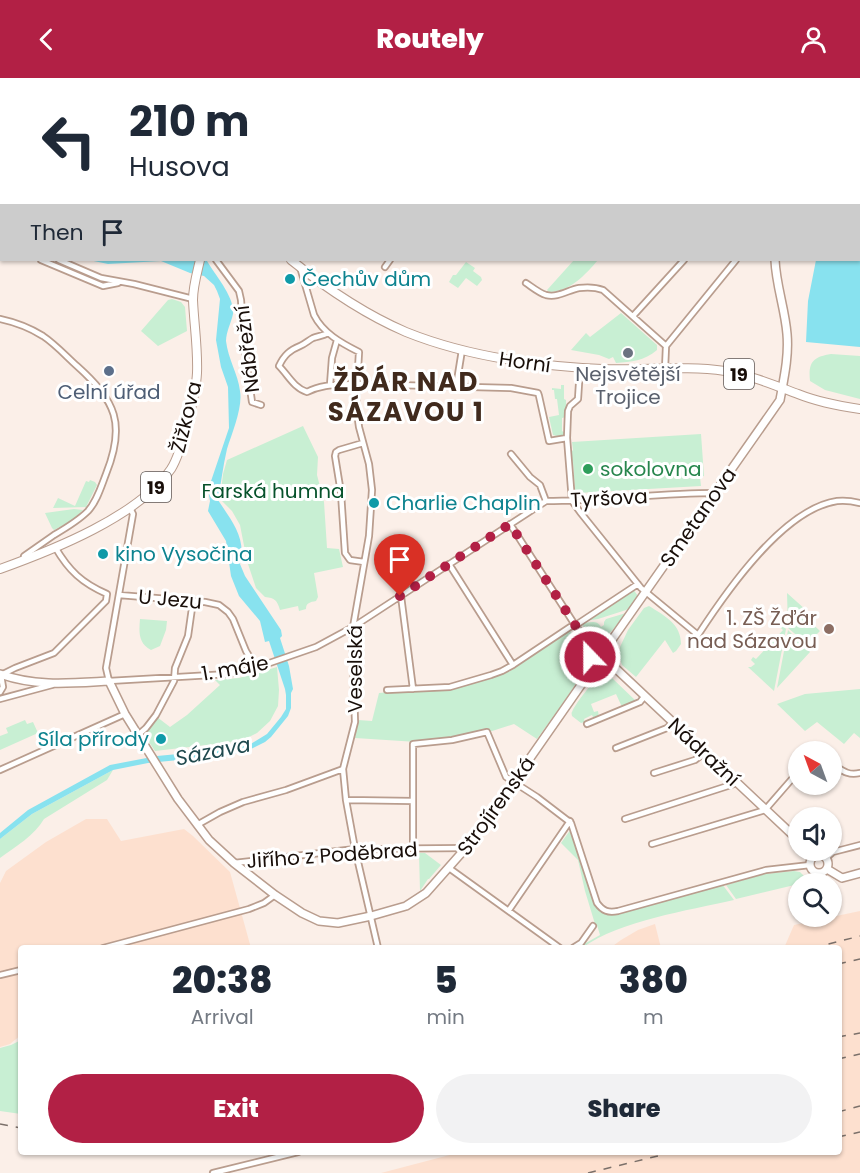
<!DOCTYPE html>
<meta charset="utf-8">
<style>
body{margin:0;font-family:Poppins,sans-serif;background:#f2f2f3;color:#1f2937;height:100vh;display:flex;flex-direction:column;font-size:22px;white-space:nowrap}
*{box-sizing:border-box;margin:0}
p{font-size:20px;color:#747a83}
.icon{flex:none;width:33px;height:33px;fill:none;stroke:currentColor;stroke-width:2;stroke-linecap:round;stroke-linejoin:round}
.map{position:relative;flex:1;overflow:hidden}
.panel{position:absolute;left:18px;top:867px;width:824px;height:210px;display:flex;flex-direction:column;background:#fff;border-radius:6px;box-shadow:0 2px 4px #0004}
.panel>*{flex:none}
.top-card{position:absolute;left:0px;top:0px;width:861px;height:183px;box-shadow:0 2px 4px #0004;background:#fff;color:#1f2937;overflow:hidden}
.needle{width:39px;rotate:319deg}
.buttons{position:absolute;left:788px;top:663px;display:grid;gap:12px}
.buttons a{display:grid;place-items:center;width:54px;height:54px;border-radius:50%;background:#fff;box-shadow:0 2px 4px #0004;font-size:30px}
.pin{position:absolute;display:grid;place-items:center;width:51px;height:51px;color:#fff;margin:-62px -26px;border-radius:50% 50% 50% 0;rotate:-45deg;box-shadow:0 0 6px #0007}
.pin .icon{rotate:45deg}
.me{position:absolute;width:66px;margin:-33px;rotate:338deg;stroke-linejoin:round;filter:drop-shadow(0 0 4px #0008)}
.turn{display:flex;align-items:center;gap:21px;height:126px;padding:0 30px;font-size:27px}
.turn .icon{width:78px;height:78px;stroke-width:2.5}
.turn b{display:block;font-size:42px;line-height:51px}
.then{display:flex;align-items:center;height:57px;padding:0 30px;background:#0003;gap:12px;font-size:22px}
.eta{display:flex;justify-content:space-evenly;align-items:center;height:102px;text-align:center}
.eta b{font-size:36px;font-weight:800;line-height:42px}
.action{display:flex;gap:12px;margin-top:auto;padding:12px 30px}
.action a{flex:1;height:69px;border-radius:36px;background:#b22045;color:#fff;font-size:24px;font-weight:800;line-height:69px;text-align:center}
.action a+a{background:#f2f2f3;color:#1f2937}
header{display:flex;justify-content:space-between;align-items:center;height:78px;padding:0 30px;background:#b22045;color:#fff;font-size:27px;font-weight:800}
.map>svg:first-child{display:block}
.built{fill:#fde0cf}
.green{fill:#c8efd3}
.water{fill:#88e2ef}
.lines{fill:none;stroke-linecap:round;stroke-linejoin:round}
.street-casing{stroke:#b99d8e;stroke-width:8}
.secondary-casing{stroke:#b99d8e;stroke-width:10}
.primary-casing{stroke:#b99d8e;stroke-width:10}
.street{stroke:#fff;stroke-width:4.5}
.secondary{stroke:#fff;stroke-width:7}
.primary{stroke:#fff;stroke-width:8}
.rail{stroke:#7b706a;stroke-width:1.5;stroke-dasharray:8 8;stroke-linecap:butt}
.route{stroke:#b22045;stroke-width:10;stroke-dasharray:0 18}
.culture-dot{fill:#0f9aa8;stroke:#fff;stroke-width:2}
.worship-dot{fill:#6b7280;stroke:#fff;stroke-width:2}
.service-dot{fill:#5c6f8a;stroke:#fff;stroke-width:2}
.leisure-dot{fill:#2e9e5b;stroke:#fff;stroke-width:2}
.education-dot{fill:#8d6e63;stroke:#fff;stroke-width:2}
.labels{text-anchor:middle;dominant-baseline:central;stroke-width:6;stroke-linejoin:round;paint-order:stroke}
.shield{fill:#fff;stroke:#5d5653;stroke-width:1.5}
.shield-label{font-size:18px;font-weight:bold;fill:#180e09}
.culture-label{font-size:20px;fill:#0d838f;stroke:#fff;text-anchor:start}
.street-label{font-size:20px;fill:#180e09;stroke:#fff}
.worship-label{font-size:20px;fill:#5b616d;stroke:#fff}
.service-label{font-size:20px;fill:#4e5e75;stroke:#fff}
.leisure-label{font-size:20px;fill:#27864d;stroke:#fff;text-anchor:start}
.park-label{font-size:20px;fill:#06522b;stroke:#fff}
.education-label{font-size:20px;fill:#785e54;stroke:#fff;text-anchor:end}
.water-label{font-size:21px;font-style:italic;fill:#1f494e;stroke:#fff}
.district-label{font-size:26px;font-weight:bold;letter-spacing:1.5px;fill:#402a1d;stroke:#fff}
</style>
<header><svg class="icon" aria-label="back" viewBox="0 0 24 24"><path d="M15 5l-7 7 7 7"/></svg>Routely<svg class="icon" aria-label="person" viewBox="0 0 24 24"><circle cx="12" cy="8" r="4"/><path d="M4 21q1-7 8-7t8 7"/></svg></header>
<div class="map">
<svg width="860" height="1095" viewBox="0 0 860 1095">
<rect width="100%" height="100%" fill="#fbefe8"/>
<path class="built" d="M86 741H107L121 763 184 751 193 758 230 794 251 870H21V957L10 966 0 969V805L6 793 46 764Z
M860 833V1095H381L461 1074H838V870H784L794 847Z
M655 846 661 870H610L621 862 638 852Z"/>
<path class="green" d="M574 182H598C585 197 571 213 549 214L547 212Z
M466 184 475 190 473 193 481 199 482 202 477 208 466 200 458 210 449 204 453 197H456Z
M172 221 181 224 185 229 187 253 158 268 141 253 168 222Z
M621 235 657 267V272C644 283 631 284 616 285L613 279 609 281 599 277 571 272 586 255 590 259Z
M831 276 860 278V321L825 312 810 303C808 284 813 279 831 276Z
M561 307H564V321L566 322V339L562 340V353L565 355 564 357 560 359 553 357 549 339 559 337 557 321H555L554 312H552V310L561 311Z
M303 348 318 379 317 397 324 424 327 470 339 471 343 489 314 495 318 519 316 523C310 524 306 525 306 531L299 533 298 528 280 532C277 522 275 520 265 519L256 510 247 483 240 447 232 433 220 421 223 396 227 382Z
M701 356 704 398 700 399 701 408 578 415 575 413 573 384 571 381V374L573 372 572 364Z
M90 402 95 404 97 407 86 429 53 430 58 420 75 428 86 403 89 404Z
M74 431 83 432 73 442 54 452 52 450 45 435Z
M633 511 638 518 629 530 626 532 598 541 584 543Z
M787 515 806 532 802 536 820 553 807 566 788 550Z
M649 528C665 538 681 546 681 566L676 573 673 575 665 562 636 599 622 587 620 581V569L628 552 644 530Z
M626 535C622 541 612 554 606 558 596 563 585 552 581 545 589 545 597 541 601 549L604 547V544L606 541Z
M140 541 167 543 166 552 160 568 151 572C138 565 139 554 140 541Z
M780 545 786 551 774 613 748 589H751L755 586 751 582 753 579 756 581 783 552 778 547Z
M788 552 810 574 777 610Z
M570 553C576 561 585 571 586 582 587 595 547 647 537 661L514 646 489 654 417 664 355 660 358 642 372 643 379 615 420 612 421 614H430L431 612C458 610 483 605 508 592L509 594 530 577 531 578Z
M277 589 279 612 278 628 270 643 257 655 241 663 155 673 143 655 157 639 170 649 187 637 220 607 215 602 239 600Z
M600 598H606L612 600 637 624 622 629 616 616 591 626 594 634 598 633 599 639 594 641 592 637 584 641 585 644 581 645 572 638C572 637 571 635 572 634 574 627 594 602 600 598Z
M860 611V660L854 655 844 666 817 644 805 653 777 626 805 616Z
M25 642 27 646 33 644 38 655 0 672V658L8 655 6 650Z
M113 692 107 702 44 741C35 757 15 769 0 780V761L32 736Z
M571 751 594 823C599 834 607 837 619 835L722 806 734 822C687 833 621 842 582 870H577L600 857 597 847 595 846 585 813 578 782 561 765Z
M419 775H425L441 787 429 801H428L420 813Z
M794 793 800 794 807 801V804L736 821 726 807 765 796Z
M21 962V1036L0 1033V970L11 967Z"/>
<path class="water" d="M860 141V269L806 264 808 223 816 182H860Z
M89 182H204L207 183C215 197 235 219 233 236 231 245 226 254 226 263 228 281 238 296 240 313 243 329 232 355 227 371 223 388 221 405 218 422 231 442 247 460 240 486L245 498 281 552 282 558 280 560 289 588 293 611 291 615V630L288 638 271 659 265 664 249 672 230 677 148 685 113 692 32 736 0 761V755L28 732 110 687 157 678 231 671 249 667 267 656 281 639 286 631V617L285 611 269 563 265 564 260 543 239 518 231 498 226 463 208 433 210 423 208 412 229 350 228 309 221 289 216 262 220 221 217 213 214 207 204 198 190 195 161 183 108 186Z"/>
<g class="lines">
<g class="street-casing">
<path id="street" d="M198 0 199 2
M353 0 354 2
M673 0 675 2
M27 2V0
M265 2 266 0
M479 2 480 0
M706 2 708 0
M811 2 812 0
M0 86 2 84
M0 157H2
M41 182 103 208 118 205
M59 182 101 200 134 206 193 221
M216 182 239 213 241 222 245 275 252 324 261 327
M300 189 314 237C323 255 341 265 359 274L356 327 359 349 369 386 372 412 369 458 352 555 355 644 343 691 346 722 355 771 378 870
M385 189 390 182
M526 205C532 209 539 215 546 217 558 220 568 212 579 210 587 209 595 209 603 212L666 268
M633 238 684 182
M0 241C14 244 30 250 43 258 55 266 66 278 77 288 116 323 126 346 106 396 101 409 97 423 88 433 78 443 66 450 54 457 44 464 34 471 24 478L25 482
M328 255C323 258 318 258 313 260 309 262 305 266 300 268 290 272 284 277 279 288 288 297 294 310 307 314 322 306 337 307 353 306
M666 268 736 182
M580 290 578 321 570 328 568 333 567 360 572 423 580 434 641 510 698 557C726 514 783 431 837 423 845 422 852 423 860 425
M665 291 666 268
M357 306 511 310 538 315 539 318 549 363 567 360
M330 307 332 280 337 262
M456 309 462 272
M363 365 339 372 336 374 335 378 341 415 345 475 350 482 364 484
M511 376 530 399 540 407 546 423
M130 430 133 436 106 590 109 603 229 596 258 589 316 569 353 549 546 423C603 423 659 415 715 415
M510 446 575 547 593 570
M449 486 513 587
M119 517 205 524 219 527 228 534 233 541 246 573 254 586 258 589
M401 518 413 611
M579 545 638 506
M387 612 450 609 491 597 502 593 513 587 570 549
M0 614 3 609 1 597 15 590 54 575 106 523 107 516C82 505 69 493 55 469
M0 621 52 607
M587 646 640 624 644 619
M138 657 146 650 156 637 174 603 175 590 188 558 193 523
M616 670 667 650 672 645
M831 685C842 692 847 698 860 695
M0 692 125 636
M654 695 695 682 704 675
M346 722 413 723
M625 741 737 705
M197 747 220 734 243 724 286 712 343 691
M652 766 765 732 798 694
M413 770V666L452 662 487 654 506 699 537 719 571 745 597 825C603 833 608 835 618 833L766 792 810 787
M826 780 833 774 860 767
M234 785 355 771 467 770
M449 790 560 870
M509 832 570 743
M103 870 249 831 264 825 275 817
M573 870 581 865 593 848
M0 897 21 892
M213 1095 298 1074"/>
</g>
<g class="secondary-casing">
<path id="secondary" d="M860 18V17
M860 93V92
M591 577a12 12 0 1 1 24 0a12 12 0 1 1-24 0Z
M609 566 780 322C784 300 789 278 787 256 785 231 776 207 775 182
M611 586 798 762
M0 596C36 609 72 605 109 603L125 636 178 721 209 762 234 785 275 817 302 835 319 843 338 845 371 838 406 828 426 815 473 762 595 587
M810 786a9 9 0 1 1 18 0a9 9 0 1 1-18 0Z
M827 791 842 800 860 795"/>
</g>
<g class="primary-casing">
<path id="primary" d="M151 0V2
M291 182C326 210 364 236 406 254 468 279 535 288 602 291 642 293 684 287 725 293 750 297 774 307 798 316 818 324 839 328 860 331
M0 491C53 472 139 438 171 391 182 374 196 315 197 295 198 270 194 246 193 222 193 208 197 195 200 182"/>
</g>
<use href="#street" class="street"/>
<use href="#secondary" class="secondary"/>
<use href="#primary" class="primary"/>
<path class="rail" d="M813 870 860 858
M838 886 860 881
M838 959 860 955
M838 981 860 976
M838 1034 860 1028
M0 1046 21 1050
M838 1059 860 1054
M588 1095 674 1074"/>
</g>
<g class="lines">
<path class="route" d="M400 518 510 446 575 547 592 570 590 579"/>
</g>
<g class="culture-dot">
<circle cx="290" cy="201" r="6"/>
<circle cx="374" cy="425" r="6"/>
<circle cx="103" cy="476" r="6"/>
<circle cx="161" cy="661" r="6"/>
</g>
<circle class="worship-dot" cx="628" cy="275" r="6"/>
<circle class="service-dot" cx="109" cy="293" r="6"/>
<circle class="leisure-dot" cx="588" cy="391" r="6"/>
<circle class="education-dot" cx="829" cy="551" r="6"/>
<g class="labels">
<g class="shield">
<rect x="724" y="281" width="30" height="30" rx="4.5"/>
<rect x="141" y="394" width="30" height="30" rx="4.5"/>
</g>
<g class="shield-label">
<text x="739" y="296">19</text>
<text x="156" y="409">19</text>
</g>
<g class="culture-label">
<text x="302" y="201">Čechův dům</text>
<text x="386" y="425">Charlie Chaplin</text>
<text x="115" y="476">kino Vysočina</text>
<text x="149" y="661" text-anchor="end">Síla přírody</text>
</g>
<g class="street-label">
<text transform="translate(247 271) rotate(-97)">Nábřežní</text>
<text transform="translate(525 284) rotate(8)">Horní</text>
<text transform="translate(186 339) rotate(-76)">Žižkova</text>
<text transform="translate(609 420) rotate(-3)">Tyršova</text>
<text transform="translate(698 439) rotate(-55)">Smetanova</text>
<text transform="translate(170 521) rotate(5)">U Jezu</text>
<text transform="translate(235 590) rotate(-10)">1. máje</text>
<text transform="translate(355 591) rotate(-90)">Veselská</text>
<text transform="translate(704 674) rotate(43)">Nádražní</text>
<text transform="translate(496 728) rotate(-54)">Strojírenská</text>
<text transform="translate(332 777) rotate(-4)">Jiřího z Poděbrad</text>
</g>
<g class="worship-label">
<text x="628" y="296">Nejsvětější<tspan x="628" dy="23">Trojice</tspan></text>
</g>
<g class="service-label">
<text x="109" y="314">Celní úřad</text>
</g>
<g class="leisure-label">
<text x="600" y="391">sokolovna</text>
</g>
<g class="park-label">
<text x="273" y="413">Farská humna</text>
</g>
<g class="education-label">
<text x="817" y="540">1. ZŠ Žďár<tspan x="817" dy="23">nad Sázavou</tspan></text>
</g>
<g class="water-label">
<text transform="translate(213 673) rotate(-11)">Sázava</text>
</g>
<g class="district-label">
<text x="406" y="304">ŽĎÁR NAD<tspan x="406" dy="30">SÁZAVOU 1</tspan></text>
</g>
</g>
</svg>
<div class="buttons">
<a><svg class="needle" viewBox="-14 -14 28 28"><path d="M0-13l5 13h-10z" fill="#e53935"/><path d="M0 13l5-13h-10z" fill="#747a83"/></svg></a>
<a><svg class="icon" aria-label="sound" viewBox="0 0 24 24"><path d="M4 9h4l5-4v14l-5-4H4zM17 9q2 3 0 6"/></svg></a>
<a><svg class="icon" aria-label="search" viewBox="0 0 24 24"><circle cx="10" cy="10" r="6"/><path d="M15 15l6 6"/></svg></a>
</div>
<div class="pin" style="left:400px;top:518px;background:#d93025"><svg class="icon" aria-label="arrive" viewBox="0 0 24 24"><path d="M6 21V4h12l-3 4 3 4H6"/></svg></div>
<svg class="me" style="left:590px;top:579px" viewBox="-20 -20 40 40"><circle r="17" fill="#b22045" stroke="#fff" stroke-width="3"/><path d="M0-11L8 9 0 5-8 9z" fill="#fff"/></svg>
<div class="top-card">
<div class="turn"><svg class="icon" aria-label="left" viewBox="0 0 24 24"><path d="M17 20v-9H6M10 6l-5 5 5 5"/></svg><div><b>210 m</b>Husova</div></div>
<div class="then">Then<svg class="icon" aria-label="arrive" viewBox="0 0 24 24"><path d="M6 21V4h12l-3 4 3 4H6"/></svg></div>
</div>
<section class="panel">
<div class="eta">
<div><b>20:38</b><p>Arrival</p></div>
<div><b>5</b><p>min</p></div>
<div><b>380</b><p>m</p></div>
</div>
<div class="action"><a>Exit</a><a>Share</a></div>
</section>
</div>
